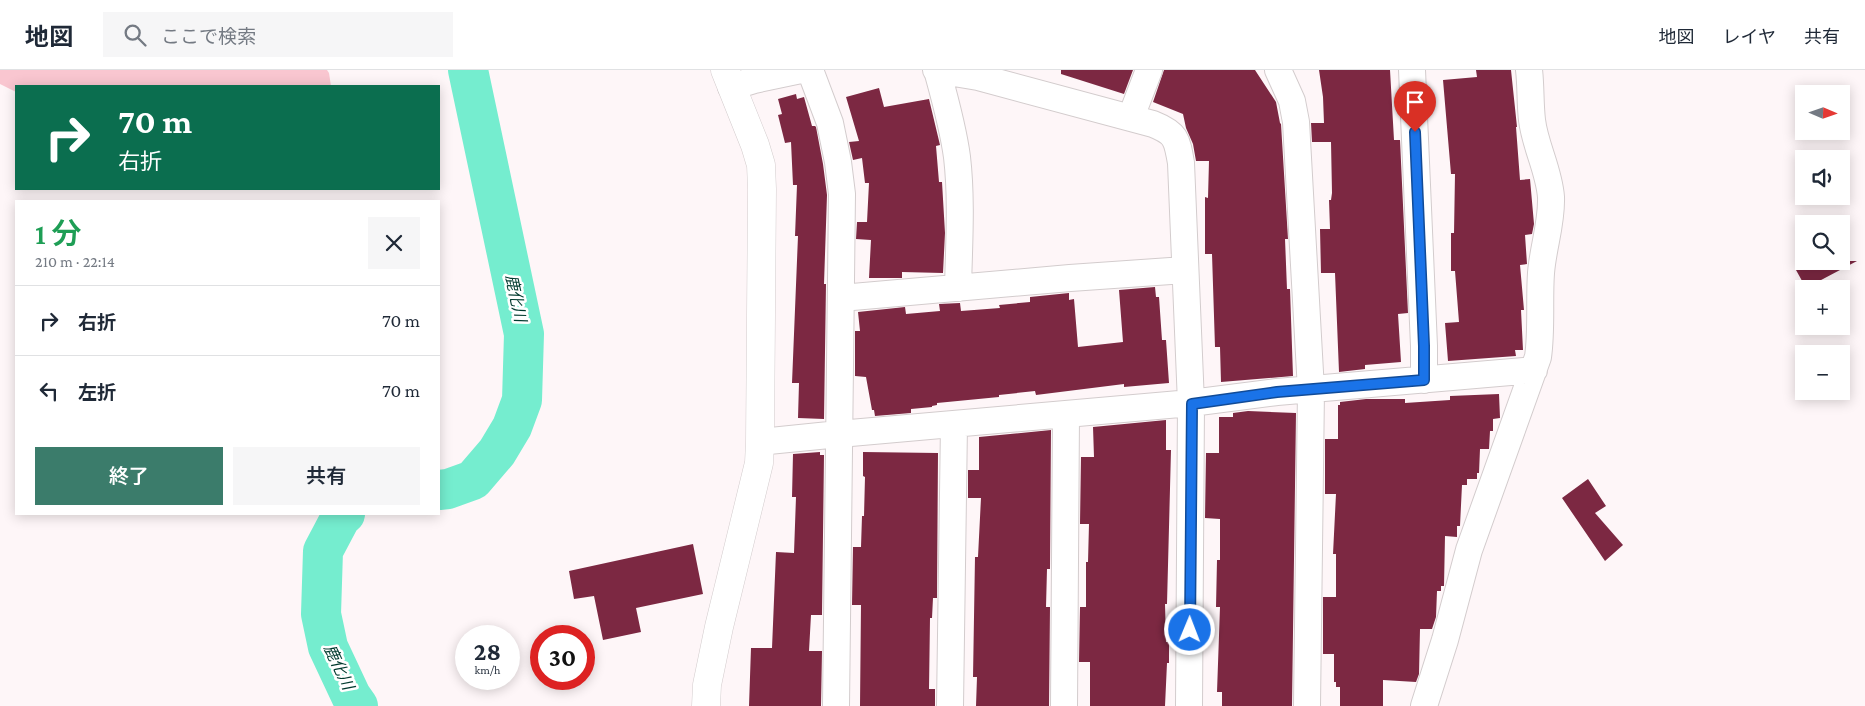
<!DOCTYPE html>
<html lang="ja">
<meta charset="utf-8">
<style>
body{margin:0;font-family:"Crimson Pro","Noto Sans JP",serif;background:#f6f6f7;color:#1f2937;height:100vh;display:flex;flex-direction:column;font-size:19px;white-space:nowrap}
*{box-sizing:border-box;margin:0}
p{font-size:16px;color:#747a83}
.icon{flex:none;width:28px;height:28px;fill:none;stroke:currentColor;stroke-width:2;stroke-linecap:round;stroke-linejoin:round}
.map{position:relative;flex:1;overflow:hidden}
.panel{position:absolute;left:15px;top:130px;width:425px;height:315px;display:flex;flex-direction:column;background:#fff;border-radius:0px;box-shadow:0 2px 12px #0003}
.panel>*{flex:none}
.guide{position:absolute;left:15px;top:15px;width:425px;height:105px;border-radius:0px;box-shadow:0 2px 12px #0003;background:#0b6e4f;color:#fff;overflow:hidden}
.needle{width:32px;rotate:92deg}
.controls{position:absolute;left:1795px;top:15px;display:grid;gap:10px}
.controls a{display:grid;place-items:center;width:55px;height:55px;border-radius:0px;background:#fff;box-shadow:0 2px 12px #0003;font-size:25px}
.speed{position:absolute;left:455px;top:555px;display:flex;gap:10px;font-size:25px;font-weight:700;text-align:center}
.speed>*{display:grid;place-content:center;width:65px;height:65px;border-radius:50%;background:#fff;box-shadow:0 2px 12px #0003;line-height:1}
.speed small{font-size:12px;font-weight:400}
.speed .limit{border:8px solid #d22;background:#fff;color:#111}
.pin{position:absolute;display:grid;place-items:center;width:42px;height:42px;color:#fff;margin:-51px -21px;border-radius:50% 50% 50% 0;rotate:-45deg;box-shadow:0 0 5px #0007}
.pin .icon{rotate:45deg}
.me{position:absolute;width:55px;margin:-28px;rotate:1deg;stroke-linejoin:round;filter:drop-shadow(0 0 4px #0008)}
.turn{display:flex;align-items:center;gap:18px;height:105px;padding:0 20px;font-size:22px}
.turn .icon{width:65px;height:65px;stroke-width:2.5}
.turn b{display:block;font-size:35px;line-height:42px}
.round{display:grid;place-items:center;flex:none;width:52px;height:52px;border-radius:0px;background:#f6f6f7}
.headline{display:flex;align-items:center;justify-content:space-between;height:85px;padding:0 20px}
h1{font-size:30px;font-weight:600;line-height:38px;color:#1e9e55}
.cta{display:flex;gap:10px;margin-top:auto;padding:10px 20px}
.cta a{flex:1;height:58px;border-radius:0px;background:#3b7c6b;color:#fff;font-size:20px;font-weight:600;line-height:58px;text-align:center}
.cta a+a{background:#f6f6f7;color:#1f2937}
ul{padding:0;list-style:none}
li{display:flex;align-items:center;gap:15px;height:70px;padding:0 20px;border-top:1px solid #e0e1e3}
li div{flex:1}
li b{display:block;font-size:19px}
li em{font-style:normal}
header{display:flex;align-items:center;gap:30px;box-sizing:border-box;height:70px;padding:0 25px;background:#fff;border-bottom:1px solid #e0e1e3}
header strong{font-size:24px}
nav{display:flex;gap:28px;margin-inline-start:auto;font-size:18px}
.search{width:350px;height:45px;background:#f6f6f7;display:flex;align-items:center;gap:12px;box-sizing:border-box;padding:0 18px;border-radius:0px;color:#747a83;font-size:19px}
.map>svg:first-child{display:block}
.green{fill:#f9c6d0}
.lines{fill:none;stroke-linecap:round;stroke-linejoin:round}
.river{stroke:#75edcf;stroke-width:40}
.building{fill:#7c2842}
.minor-casing{stroke:#d3cccd;stroke-width:28}
.tertiary-casing{stroke:#d3cccd;stroke-width:29}
.minor{stroke:#fff;stroke-width:26}
.tertiary{stroke:#fff;stroke-width:28}
.route-casing{stroke:#114b97;stroke-width:12}
.route{stroke:#1a73e8;stroke-width:9}
.labels{text-anchor:middle;dominant-baseline:central;stroke-width:5;stroke-linejoin:round;paint-order:stroke}
.water-label{font-size:16px;font-style:italic;fill:#003a2e;stroke:#fff}
</style>
<header>
<strong>地図</strong>
<div class="search"><svg class="icon" aria-label="search" viewBox="0 0 24 24"><circle cx="10" cy="10" r="6"/><path d="M15 15l6 6"/></svg>ここで検索</div>
<nav><a>地図</a><a>レイヤ</a><a>共有</a></nav>
</header>
<div class="map">
<svg width="1865" height="636" viewBox="0 0 1865 636">
<rect width="100%" height="100%" fill="#fef6f8"/>
<path class="green" d="M0 0H327L329 3 331 16H16V22L0 14Z"/>
<g class="lines">
<path class="river" d="M439 420 448 419 473 410 497 382 512 357 522 330 524 264 468 0
M345 444 341 447 323 481 321 544 328 577 351 626 358 636"/>
</g>
<path class="building" d="M1061 0H1133L1124 24 1061 4Z
M1164 0H1255L1276 32 1280 53 1281 54 1288 169H1285L1287 219H1290L1293 306 1221 312 1220 277H1215L1212 184H1205V127L1208 128 1209 91H1196L1193 74 1186 58 1183 44 1153 32Z
M1319 0H1390L1394 70H1400L1408 243 1398 244 1401 292 1365 295V299L1339 302 1335 203H1321L1320 159H1330L1329 130H1331L1332 123 1331 72H1312L1311 53H1324L1323 27Z
M1476 0H1511L1517 57H1516L1520 110 1530 109 1534 154 1532 164 1525 165 1527 194 1520 195 1524 240H1521L1523 280H1515L1516 286 1448 291 1445 253 1459 252 1455 201H1451V163H1454L1455 104H1451L1443 10 1477 7Z
M879 18 884 37 929 29 940 75 936 76 939 112H942L945 163 943 203 902 202V208H869L871 170 856 169 857 152H867L869 113H865L862 88 853 90 849 72 859 71 846 27Z
M796 24 797 29 804 27 812 56H815L816 57 823 94 827 125 824 214H826L824 349 798 348 799 313H792L798 166H795L797 115H793L791 72 785 73 778 45 782 44 778 29Z
M1812 191H1857L1806 218 1796 200Z
M1155 217 1156 227H1159L1162 270H1166L1169 313 1124 317V314L1036 325 1035 321 999 325V327L937 333V335L932 336V337L911 339V343L875 346 874 340H872L866 307 855 306V261H860L858 242 905 237 906 244 940 241 939 234 960 233 961 241 1000 238 999 235 1030 232V227L1069 223V230L1074 229 1078 277 1123 272 1119 220Z
M1499 324 1500 348 1493 349V361H1490L1489 379H1480L1479 403H1477V409H1467V415H1462L1460 456H1457V467L1445 466 1444 516H1441V521H1437L1436 547 1432 559H1420L1419 604 1416 612 1383 610V636H1340V617H1336V612H1334V584H1323V527H1336V484H1333L1336 424H1325V369H1338V335H1340V332L1366 329H1405V333L1450 330V326Z
M1248 341 1296 343 1292 636H1222V622H1217L1220 537H1216L1217 490H1220V449L1205 448 1206 383H1219V347H1233V343Z
M1166 350V380H1171L1167 534H1165L1166 572H1169V593H1167L1165 636H1090V592H1079L1080 537H1086V492H1088L1089 454H1080L1081 387H1094L1093 357Z
M1051 360 1050 499H1047L1046 537H1050L1049 636H976L977 607H973L975 487H978L981 428H968V400H979V367Z
M820 382V385H824L822 545H811L809 581H822L821 636H749L751 578H772L776 482 794 483 796 427H792L793 384Z
M863 382 938 383 937 528H933L932 548H930L929 619H935V636H860L861 535H852L853 477H861L862 446H864L865 407 863 406Z
M1588 409 1606 436 1595 443 1623 475 1605 491 1562 428Z
M693 474 703 524 636 538 641 562 603 570 594 526 574 529 569 501Z"/>
<g class="lines">
<g class="minor-casing">
<path id="minor" d="M810 0 830 53 838 92 842 124 836 636
M936 0 978 7 1153 54C1176 63 1177 69 1181 93L1191 333 1189 636
M937 0C945 29 953 57 957 87 962 130 959 174 958 218
M1278 0 1292 31 1296 52 1311 320 1307 636
M1412 0 1424 276V310
M731 17 754 10 801 0
M1131 47 1149 0
M841 228 1070 208 1185 200
M760 372 839 364 1191 333 1277 322 1534 300
M950 636 954 354
M1064 636 1066 345
M1424 636 1445 570 1469 480 1538 287C1542 259 1539 231 1541 203 1543 177 1552 153 1551 127 1549 100 1535 76 1532 50 1530 33 1531 16 1529 0"/>
</g>
<g class="tertiary-casing">
<path id="tertiary" d="M706 636 707 615 719 557 759 393 760 372 762 119 761 95 755 75 725 0"/>
</g>
<use href="#minor" class="minor"/>
<use href="#tertiary" class="tertiary"/>
</g>
<g class="lines">
<g class="route-casing">
<path id="route" d="M1190 560 1192 334 1277 322 1424 310V276L1415 62"/>
</g>
<use href="#route" class="route"/>
</g>
<g class="labels">
<g class="water-label">
<text transform="translate(516 228) rotate(78)">鹿化川</text>
<text transform="translate(339 597) rotate(65)">鹿化川</text>
</g>
</g>
</svg>
<div class="controls">
<a><svg class="needle" viewBox="-14 -14 28 28"><path d="M0-13l5 13h-10z" fill="#e53935"/><path d="M0 13l5-13h-10z" fill="#747a83"/></svg></a>
<a><svg class="icon" aria-label="sound" viewBox="0 0 24 24"><path d="M4 9h4l5-4v14l-5-4H4zM17 9q2 3 0 6"/></svg></a>
<a><svg class="icon" aria-label="search" viewBox="0 0 24 24"><circle cx="10" cy="10" r="6"/><path d="M15 15l6 6"/></svg></a>
<a>+</a>
<a>−</a>
</div>
<div class="speed"><div>28<small>km/h</small></div><div class="limit">30</div></div>
<div class="pin" style="left:1415px;top:62px;background:#d93025"><svg class="icon" aria-label="arrive" viewBox="0 0 24 24"><path d="M6 21V4h12l-3 4 3 4H6"/></svg></div>
<svg class="me" style="left:1190px;top:560px" viewBox="-20 -20 40 40"><circle r="17" fill="#1a73e8" stroke="#fff" stroke-width="3"/><path d="M0-11L8 9 0 5-8 9z" fill="#fff"/></svg>
<div class="guide">
<div class="turn"><svg class="icon" aria-label="right" viewBox="0 0 24 24"><path d="M7 20v-9h11M14 6l5 5-5 5"/></svg><div><b>70 m</b>右折</div></div>
</div>
<section class="panel">
<div class="headline"><div><h1>1 分</h1><p>210 m · 22:14</p></div><a class="round"><svg class="icon" aria-label="close" viewBox="0 0 24 24"><path d="M6 6l12 12M18 6L6 18"/></svg></a></div>
<ul>
<li><svg class="icon" aria-label="right" viewBox="0 0 24 24"><path d="M7 20v-9h11M14 6l5 5-5 5"/></svg><div><b>右折</b></div><em>70 m</em></li>
<li><svg class="icon" aria-label="left" viewBox="0 0 24 24"><path d="M17 20v-9H6M10 6l-5 5 5 5"/></svg><div><b>左折</b></div><em>70 m</em></li>
</ul>
<div class="cta"><a>終了</a><a>共有</a></div>
</section>
</div>
